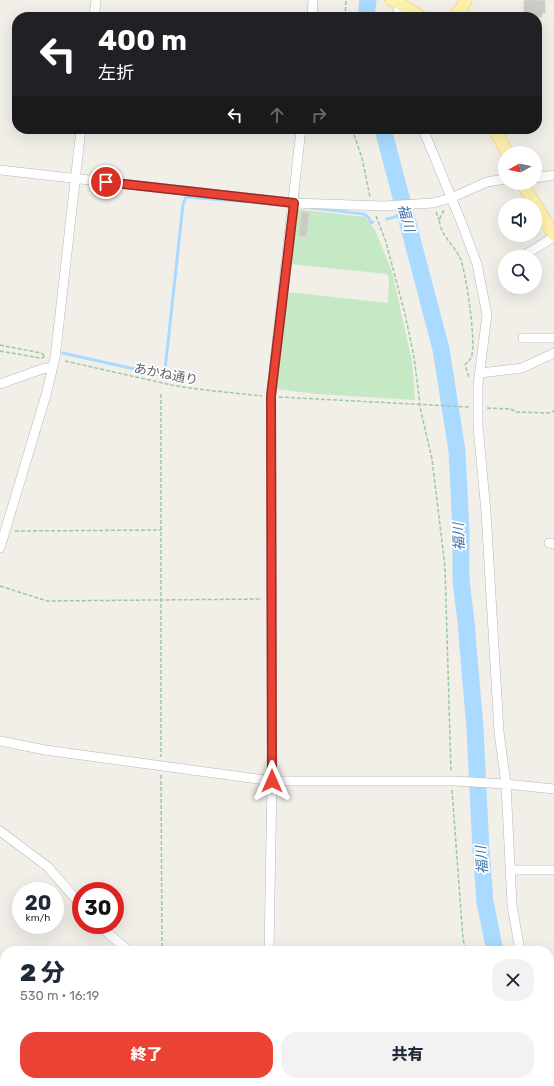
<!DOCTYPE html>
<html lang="ja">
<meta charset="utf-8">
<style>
body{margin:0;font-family:Rubik,"Noto Sans JP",sans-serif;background:#f2f2f3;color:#1f2937;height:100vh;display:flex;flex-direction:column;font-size:15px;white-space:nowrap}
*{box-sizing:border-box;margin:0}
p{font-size:13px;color:#747a83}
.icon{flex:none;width:22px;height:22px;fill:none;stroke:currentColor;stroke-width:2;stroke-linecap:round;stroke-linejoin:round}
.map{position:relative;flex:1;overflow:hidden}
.sheet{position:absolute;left:0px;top:946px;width:554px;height:140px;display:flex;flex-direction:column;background:#fff;border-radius:16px 16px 0 0;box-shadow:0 4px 16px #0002}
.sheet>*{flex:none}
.hud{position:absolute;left:12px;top:12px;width:530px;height:122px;border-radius:16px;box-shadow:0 4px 16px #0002;background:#202124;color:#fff;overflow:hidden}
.needle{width:26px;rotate:262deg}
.fabs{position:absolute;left:498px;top:146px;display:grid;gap:8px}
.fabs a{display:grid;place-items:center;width:44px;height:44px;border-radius:50%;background:#fff;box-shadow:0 4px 16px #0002;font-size:20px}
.speed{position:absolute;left:12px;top:882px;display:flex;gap:8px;font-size:20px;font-weight:700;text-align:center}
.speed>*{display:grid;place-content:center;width:52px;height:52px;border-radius:50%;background:#fff;box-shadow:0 4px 16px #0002;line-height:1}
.speed small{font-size:10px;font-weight:400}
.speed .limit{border:6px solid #d22;background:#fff;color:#111}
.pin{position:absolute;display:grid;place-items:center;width:34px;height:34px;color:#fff;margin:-17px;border:2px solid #fff;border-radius:50%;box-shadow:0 1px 4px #0007}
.me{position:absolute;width:44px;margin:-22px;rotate:0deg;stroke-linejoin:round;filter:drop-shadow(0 0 3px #0008)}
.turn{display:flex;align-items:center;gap:14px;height:84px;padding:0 20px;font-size:18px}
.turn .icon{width:52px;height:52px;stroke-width:2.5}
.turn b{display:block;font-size:28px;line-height:34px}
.lanes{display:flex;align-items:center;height:38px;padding:0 20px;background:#0003;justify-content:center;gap:20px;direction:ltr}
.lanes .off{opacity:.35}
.round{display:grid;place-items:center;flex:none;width:42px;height:42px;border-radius:16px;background:#f2f2f3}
.head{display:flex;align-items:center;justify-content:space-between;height:68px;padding:0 20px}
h1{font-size:24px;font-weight:800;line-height:30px}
.primary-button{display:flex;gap:8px;margin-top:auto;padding:8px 20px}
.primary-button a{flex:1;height:46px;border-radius:16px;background:#ea4335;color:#fff;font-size:16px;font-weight:800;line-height:46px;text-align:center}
.primary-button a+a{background:#f2f2f3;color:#1f2937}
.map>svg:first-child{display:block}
.green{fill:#c5e8c5}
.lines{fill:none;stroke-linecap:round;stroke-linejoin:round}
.stream{stroke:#aadaff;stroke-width:3}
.river{stroke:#aadaff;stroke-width:17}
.building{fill:#cccac5;stroke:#d6d1c6}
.minor-casing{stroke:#b5b8bc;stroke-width:10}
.major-casing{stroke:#f2c960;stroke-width:13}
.path{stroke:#9cc7a9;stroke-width:1.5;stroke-dasharray:4 2;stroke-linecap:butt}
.minor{stroke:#fff;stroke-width:9}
.major{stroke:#fff2af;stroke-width:12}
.route-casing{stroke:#982c22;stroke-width:10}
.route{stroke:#ea4335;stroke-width:7}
.labels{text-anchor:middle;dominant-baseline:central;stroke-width:3.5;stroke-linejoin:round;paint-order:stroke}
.street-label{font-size:13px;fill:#5f6368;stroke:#fff}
.water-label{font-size:14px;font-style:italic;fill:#4174aa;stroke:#fff}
</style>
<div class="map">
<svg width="554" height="1086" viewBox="0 0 554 1086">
<rect width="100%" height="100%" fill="#f1efe8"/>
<path class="green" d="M295 209 365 217 375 230 392 272 412 361 415 400 317 394 277 389 287 292 388 303 389 278 387 274 290 264Z"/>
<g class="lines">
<path class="stream" d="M312 208 364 214 369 218 371 223 373 222
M387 219 406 214
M63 353 161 375 165 370 183 204 186 197 249 202"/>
<path class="river" d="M366 17 368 0
M383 129 441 349 457 451 461 533V580L466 622 475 729 481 850 485 902 495 951
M519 1081 520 1086"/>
</g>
<path class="building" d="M530 0 545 1V13H542V17H527V13H524V1Z
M302 212 309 213 306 237 299 236Z"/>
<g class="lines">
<g class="minor-casing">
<path id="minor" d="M94 17 96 0
M312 17 313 0
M397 17 399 3
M423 129 462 224 477 264 487 315 478 385V426L486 512 499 732 506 784 512 905 520 951
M0 170 293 203 383 206 433 203 451 198 487 182 505 179
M535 178 554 175
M519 257 526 254 554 237
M515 287V290
M523 338H554
M480 373 522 368 554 353
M0 384 42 369 53 367
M549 543 554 544
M0 548 46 395 55 358 81 129
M0 741 45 750 272 781H455L506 784 554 789
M0 831 48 867 81 905
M511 870H554
M98 925 129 951
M269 951 272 781 271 396 301 129
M549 977H554
M0 982H5
M18 1081 19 1086
M120 1081 121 1086
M318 1081 322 1086
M544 1081 545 1086
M253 1086V1081"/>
</g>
<g class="major-casing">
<path id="major" d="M391 0 399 3 421 17
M453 17 461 9 466 0
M495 129 507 153
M522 183 554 235"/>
</g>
<path class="path" d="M345 17 346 0
M352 129 362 158 370 197
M444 210 439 220C440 224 441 230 444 234 449 243 457 250 461 260 466 275 477 344 471 358 469 360 467 363 465 365L469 377
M436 212 439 220
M376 216 386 242 405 314 414 357 421 412 432 459 445 567 451 772
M0 345 41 353 45 356
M0 351 40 358 45 357
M65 361 176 386 205 390 262 396
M161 394V757
M279 397 469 407
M487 408 511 409 516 412 548 413 554 411
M15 531 161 530
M0 586 47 601 262 599
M161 775 162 951
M452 790 463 939 466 951
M493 1081V1086"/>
<use href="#minor" class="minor"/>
<use href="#major" class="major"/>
</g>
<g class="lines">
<g class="route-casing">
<path id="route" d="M106 182 294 203 271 396 272 781"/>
</g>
<use href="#route" class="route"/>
</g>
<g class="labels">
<g class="street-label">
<text transform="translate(166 374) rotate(11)">あかね通り</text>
</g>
<g class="water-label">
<text transform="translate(406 218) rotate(75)">福川</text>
<text transform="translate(459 537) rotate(-92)">福川</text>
<text transform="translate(482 860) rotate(-94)">福川</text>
</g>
</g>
</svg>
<div class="fabs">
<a><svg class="needle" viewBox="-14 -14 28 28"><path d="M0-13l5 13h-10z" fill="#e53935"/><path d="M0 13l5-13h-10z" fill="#747a83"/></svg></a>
<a><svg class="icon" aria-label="sound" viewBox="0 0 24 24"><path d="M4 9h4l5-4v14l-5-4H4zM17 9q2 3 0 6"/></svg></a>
<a><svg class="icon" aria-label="search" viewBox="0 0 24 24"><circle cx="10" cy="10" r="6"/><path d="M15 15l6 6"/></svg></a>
</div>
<div class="speed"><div>20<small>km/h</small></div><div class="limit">30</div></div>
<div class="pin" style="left:106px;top:182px;background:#d93025"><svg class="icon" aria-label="arrive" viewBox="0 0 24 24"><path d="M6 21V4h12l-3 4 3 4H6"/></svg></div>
<svg class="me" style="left:272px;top:781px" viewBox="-20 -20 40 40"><path d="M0-17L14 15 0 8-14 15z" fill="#ea4335" stroke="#fff" stroke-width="4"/></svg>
<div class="hud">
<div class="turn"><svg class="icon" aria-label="left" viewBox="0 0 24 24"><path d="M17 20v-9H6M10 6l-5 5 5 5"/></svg><div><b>400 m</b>左折</div></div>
<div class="lanes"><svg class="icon" aria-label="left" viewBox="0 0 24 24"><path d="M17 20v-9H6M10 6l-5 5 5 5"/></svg><svg class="icon off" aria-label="ahead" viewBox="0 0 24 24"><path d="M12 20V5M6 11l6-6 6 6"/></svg><svg class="icon off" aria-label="right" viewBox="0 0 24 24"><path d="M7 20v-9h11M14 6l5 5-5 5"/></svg></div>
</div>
<section class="sheet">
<div class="head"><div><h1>2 分</h1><p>530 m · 16:19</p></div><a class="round"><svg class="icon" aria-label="close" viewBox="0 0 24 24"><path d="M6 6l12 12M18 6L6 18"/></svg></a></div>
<div class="primary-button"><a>終了</a><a>共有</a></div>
</section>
</div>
